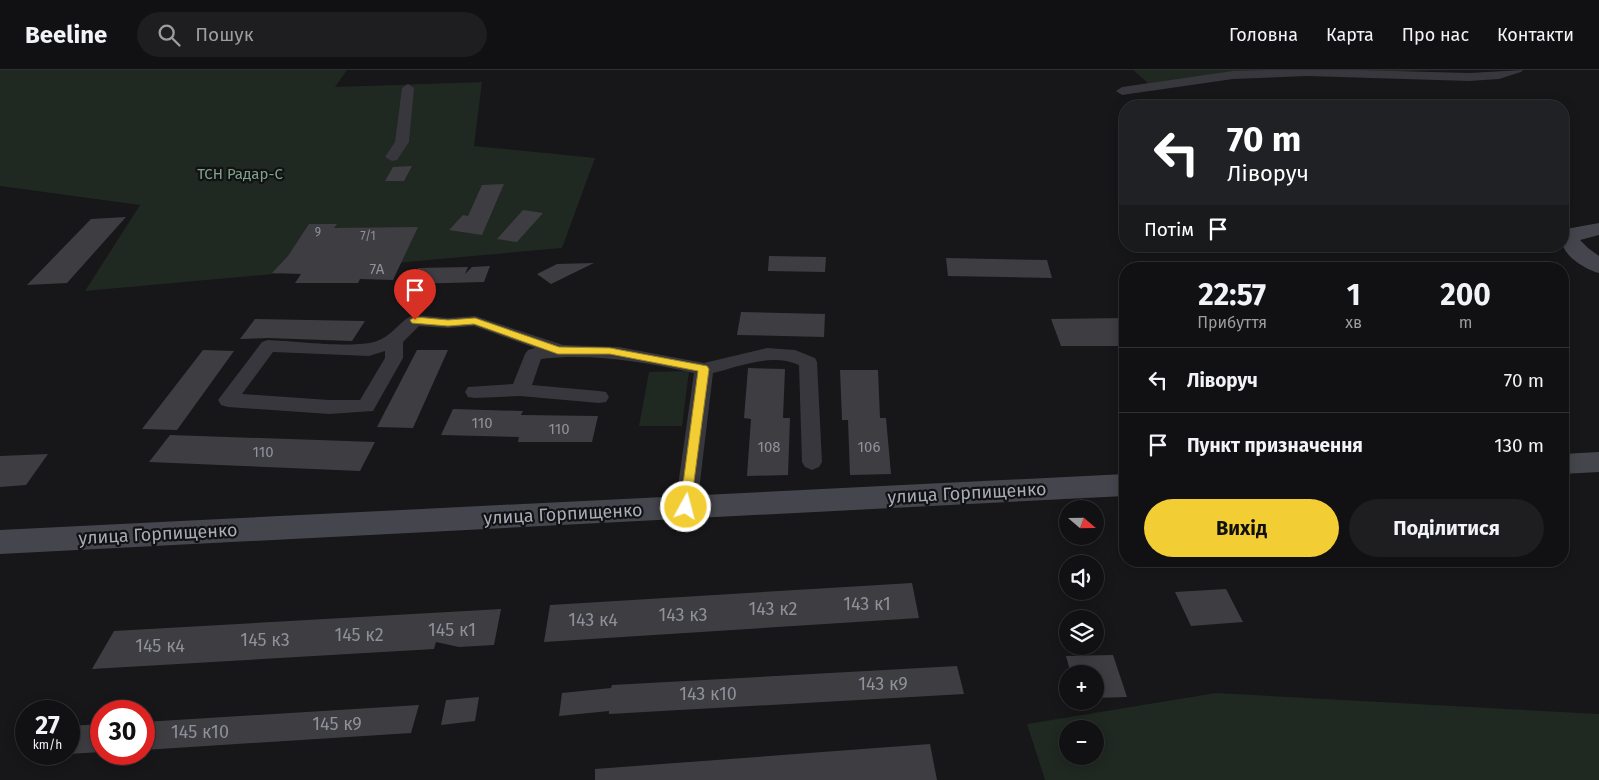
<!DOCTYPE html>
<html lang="uk">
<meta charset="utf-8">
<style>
body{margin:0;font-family:"Fira Sans",sans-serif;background:#1e1e20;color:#f1f3f6;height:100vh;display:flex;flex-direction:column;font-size:19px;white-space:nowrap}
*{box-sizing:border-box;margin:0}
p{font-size:16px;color:#9c9d9f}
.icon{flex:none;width:28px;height:28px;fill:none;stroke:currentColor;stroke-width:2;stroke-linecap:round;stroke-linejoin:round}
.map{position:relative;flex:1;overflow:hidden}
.drawer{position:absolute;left:1119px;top:192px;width:450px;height:305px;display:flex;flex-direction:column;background:#111012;border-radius:20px;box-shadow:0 2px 12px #0003,0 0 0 1px #303032}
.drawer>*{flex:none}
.hud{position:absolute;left:1119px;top:30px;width:450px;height:152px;border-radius:20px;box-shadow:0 2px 12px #0003,0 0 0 1px #303032;background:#202124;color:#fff;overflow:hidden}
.needle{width:32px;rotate:110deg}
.tools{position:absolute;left:1059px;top:430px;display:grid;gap:10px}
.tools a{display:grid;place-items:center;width:45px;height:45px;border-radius:50%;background:#111012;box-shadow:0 2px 12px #0003,0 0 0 1px #303032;font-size:25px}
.speed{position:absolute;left:15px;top:630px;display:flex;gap:10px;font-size:25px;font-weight:700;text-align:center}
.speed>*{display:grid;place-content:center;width:65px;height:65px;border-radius:50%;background:#111012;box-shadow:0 2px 12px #0003,0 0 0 1px #303032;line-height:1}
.speed small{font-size:12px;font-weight:400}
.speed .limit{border:8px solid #d22;background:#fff;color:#111}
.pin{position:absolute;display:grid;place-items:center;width:42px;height:42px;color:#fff;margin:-51px -21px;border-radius:50% 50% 50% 0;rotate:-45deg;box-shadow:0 0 5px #0007}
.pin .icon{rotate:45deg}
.me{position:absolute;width:55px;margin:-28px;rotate:7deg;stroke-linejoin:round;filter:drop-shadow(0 0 4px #0008)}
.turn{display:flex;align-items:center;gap:18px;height:105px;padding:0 25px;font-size:22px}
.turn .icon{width:65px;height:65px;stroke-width:2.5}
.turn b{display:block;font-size:35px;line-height:42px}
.then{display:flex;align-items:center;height:48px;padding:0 25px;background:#0003;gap:10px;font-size:19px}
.eta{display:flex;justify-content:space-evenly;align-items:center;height:85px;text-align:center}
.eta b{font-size:30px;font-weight:700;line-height:35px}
.primary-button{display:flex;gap:10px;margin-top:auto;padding:10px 25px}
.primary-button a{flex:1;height:58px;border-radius:30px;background:#f2ce34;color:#111;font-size:20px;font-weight:700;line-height:58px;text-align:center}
.primary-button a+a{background:#1e1e20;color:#f1f3f6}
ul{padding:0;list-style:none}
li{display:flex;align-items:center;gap:15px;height:65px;padding:0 25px;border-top:1px solid #303032}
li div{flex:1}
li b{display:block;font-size:19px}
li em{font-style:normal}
header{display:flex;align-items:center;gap:30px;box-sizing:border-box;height:70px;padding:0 25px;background:#111012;border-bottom:1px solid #303032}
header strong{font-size:24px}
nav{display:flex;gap:28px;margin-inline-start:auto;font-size:18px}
.search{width:350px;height:45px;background:#1e1e20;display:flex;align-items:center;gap:12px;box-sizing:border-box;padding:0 18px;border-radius:28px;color:#9c9d9f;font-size:19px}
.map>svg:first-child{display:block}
.green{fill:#202822;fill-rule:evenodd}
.building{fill:#3e3e42}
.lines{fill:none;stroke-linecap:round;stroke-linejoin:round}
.street{fill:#37373d;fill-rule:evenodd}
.secondary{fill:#45464d;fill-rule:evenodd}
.route{fill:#f2ce34;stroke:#9d8622}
.labels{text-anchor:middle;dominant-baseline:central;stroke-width:4.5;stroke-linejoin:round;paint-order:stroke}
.far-number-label{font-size:12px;fill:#8e909a}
.far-park-label{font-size:15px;fill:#7fa387;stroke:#121113}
.number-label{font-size:15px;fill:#8e909a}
.street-label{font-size:18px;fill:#a8abb8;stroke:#121113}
.near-number-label{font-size:18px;fill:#8e909a}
</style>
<header>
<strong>Beeline</strong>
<div class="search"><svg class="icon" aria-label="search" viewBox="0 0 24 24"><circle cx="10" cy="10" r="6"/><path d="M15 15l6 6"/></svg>Пошук</div>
<nav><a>Головна</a><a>Карта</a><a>Про нас</a><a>Контакти</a></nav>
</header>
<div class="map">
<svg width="1599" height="710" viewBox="0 0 1599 710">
<rect width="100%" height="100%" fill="#171618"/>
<path class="green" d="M0 0H347L335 17 482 12 474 76 595 88 562 178 85 221 140 135 0 116Z
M1133 0H1457L1233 5 1150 15Z
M689 301 682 356H639L649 302Z
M1216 623 1599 644V710H1045L1027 654ZM1068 659H1095V686H1068Z"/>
<path class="building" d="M412 96 404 111H385L393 97Z
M504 114 482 165 449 160 463 145 468 146 482 115Z
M523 140 543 143 517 172 497 169Z
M126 147 67 213 27 215 91 149Z
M309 154H337L334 158 418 157 393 210 360 209 358 213H295L301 204 272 203 288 186Z
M769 186 826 187 825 202 768 201Z
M946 188 1047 190 1052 208 948 206Z
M594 193 551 214 537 204 557 194Z
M490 196 484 212 410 214 418 198 468 197 465 204 472 197Z
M741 242 825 244 824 267 737 265Z
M1125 248V276H1061L1051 249Z
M255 249 365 251 352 271 268 268 240 269Z
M203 280 234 281 177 360 142 359Z
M417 280H448L413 358 377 357Z
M748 298 785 299 783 348H790L788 405 747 406 751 349 744 348Z
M840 300H878L880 348H886L891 404 850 405 848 350H842Z
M453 339 523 341 521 345 598 346 592 372H518L519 367 441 365Z
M170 365 375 372 360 401 149 392Z
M48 384 26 415 0 417V386Z
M912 513 919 548 544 572 550 535Z
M1226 519 1243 552 1191 556 1175 522Z
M501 539 494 575 459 577 436 572 434 579 92 599 114 561Z
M1113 585 1127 627 1095 628V604H1071L1066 586Z
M957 596 964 624 609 644V641L559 646 562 623 611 618 612 615Z
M479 627 475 651 441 655 446 630Z
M419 635 411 663 144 680V652Z
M101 654V682L69 684V656Z
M930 674 937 710H595V699Z"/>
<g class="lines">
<path class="street" d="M1269 0H1357L1469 3 1523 0 1521 2 1499 9 1469 11 1307 6 1233 9 1122 25 1116 21 1122 17 1233 1Z
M408 14 414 18 409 72 397 90 392 91 385 87 395 72 402 18Z
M415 245 448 248 475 246 563 275 619 277 704 293 767 278 795 280 815 288 817 292 822 392 819 397 812 400 805 397 802 392 799 295C771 283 741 296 713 303L697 437 694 443 686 445 678 443 675 437 694 303C643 292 593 283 541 289L532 315 599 321 606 322 609 327 606 332 599 333 520 326 475 328 468 327 465 322 468 317 513 314 525 284 528 280 535 278 474 256 448 258 419 256 403 272V288L373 341 329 344 228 337 221 335 218 330 262 272 268 270C295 271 355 279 377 271 394 265 401 248 415 245ZM385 281V288L360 330H329L242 324 273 282 369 286Z"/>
<path class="secondary" d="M1599 153V165L1580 170 1588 178 1599 186V203C1587 200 1568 189 1563 176 1562 173 1562 168 1562 164L1566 159Z
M1599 382V402L1562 404V384Z
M1125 404V426L0 484V460Z"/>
</g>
<path class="route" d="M415 247 448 250 475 248 559 277 610 278 707 296 709 299 690 441H682L680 437 698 301 610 284H558L474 254 448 256 412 253 410 250Z"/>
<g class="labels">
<g class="far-number-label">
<text x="318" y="162">9</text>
<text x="368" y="166">7/1</text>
</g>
<g class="far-park-label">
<text x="240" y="104">ТСН Радар-С</text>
</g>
<g class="number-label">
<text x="377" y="199">7А</text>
<text x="482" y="353">110</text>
<text x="559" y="359">110</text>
<text x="769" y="377">108</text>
<text x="869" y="377">106</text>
<text x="263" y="382">110</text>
</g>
<g class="street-label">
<text transform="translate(967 423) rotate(-3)">улица Горпищенко</text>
<text transform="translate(563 444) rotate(-3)">улица Горпищенко</text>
<text transform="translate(158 464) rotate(-3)">улица Горпищенко</text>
</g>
<g class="near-number-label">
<text x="867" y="534">143 к1</text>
<text x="773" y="539">143 к2</text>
<text x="683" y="545">143 к3</text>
<text x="593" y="550">143 к4</text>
<text x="452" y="560">145 к1</text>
<text x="359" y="565">145 к2</text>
<text x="265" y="570">145 к3</text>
<text x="160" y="576">145 к4</text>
<text x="883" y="614">143 к9</text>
<text x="708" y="624">143 к10</text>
<text x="337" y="654">145 к9</text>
<text x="200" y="662">145 к10</text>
</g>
</g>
</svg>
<div class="tools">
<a><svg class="needle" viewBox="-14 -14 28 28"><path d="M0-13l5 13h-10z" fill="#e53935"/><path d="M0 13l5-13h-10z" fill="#9c9d9f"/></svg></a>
<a><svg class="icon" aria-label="sound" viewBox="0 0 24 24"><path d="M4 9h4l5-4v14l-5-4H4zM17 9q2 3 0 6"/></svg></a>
<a><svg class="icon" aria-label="layers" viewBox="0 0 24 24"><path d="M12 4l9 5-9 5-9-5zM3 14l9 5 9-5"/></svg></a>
<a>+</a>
<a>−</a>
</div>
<div class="speed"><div>27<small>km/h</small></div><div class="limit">30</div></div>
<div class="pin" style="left:415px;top:250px;background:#d93025"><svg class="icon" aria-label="arrive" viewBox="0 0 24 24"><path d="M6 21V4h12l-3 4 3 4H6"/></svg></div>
<svg class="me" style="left:686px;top:437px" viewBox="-20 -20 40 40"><circle r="17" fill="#f2ce34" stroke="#fff" stroke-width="3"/><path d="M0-11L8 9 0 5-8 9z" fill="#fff"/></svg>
<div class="hud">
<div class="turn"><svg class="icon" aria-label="left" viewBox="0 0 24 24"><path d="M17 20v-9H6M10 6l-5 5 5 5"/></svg><div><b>70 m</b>Ліворуч</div></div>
<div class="then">Потім<svg class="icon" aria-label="arrive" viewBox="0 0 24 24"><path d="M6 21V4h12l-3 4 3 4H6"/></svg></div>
</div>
<section class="drawer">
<div class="eta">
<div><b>22:57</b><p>Прибуття</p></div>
<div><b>1</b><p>хв</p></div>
<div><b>200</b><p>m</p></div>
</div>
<ul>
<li><svg class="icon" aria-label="left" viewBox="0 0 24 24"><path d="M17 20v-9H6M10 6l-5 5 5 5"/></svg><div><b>Ліворуч</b></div><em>70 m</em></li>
<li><svg class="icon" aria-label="arrive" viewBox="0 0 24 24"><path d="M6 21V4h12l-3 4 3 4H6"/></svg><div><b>Пункт призначення</b></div><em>130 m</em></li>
</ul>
<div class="primary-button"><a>Вихід</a><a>Поділитися</a></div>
</section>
</div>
